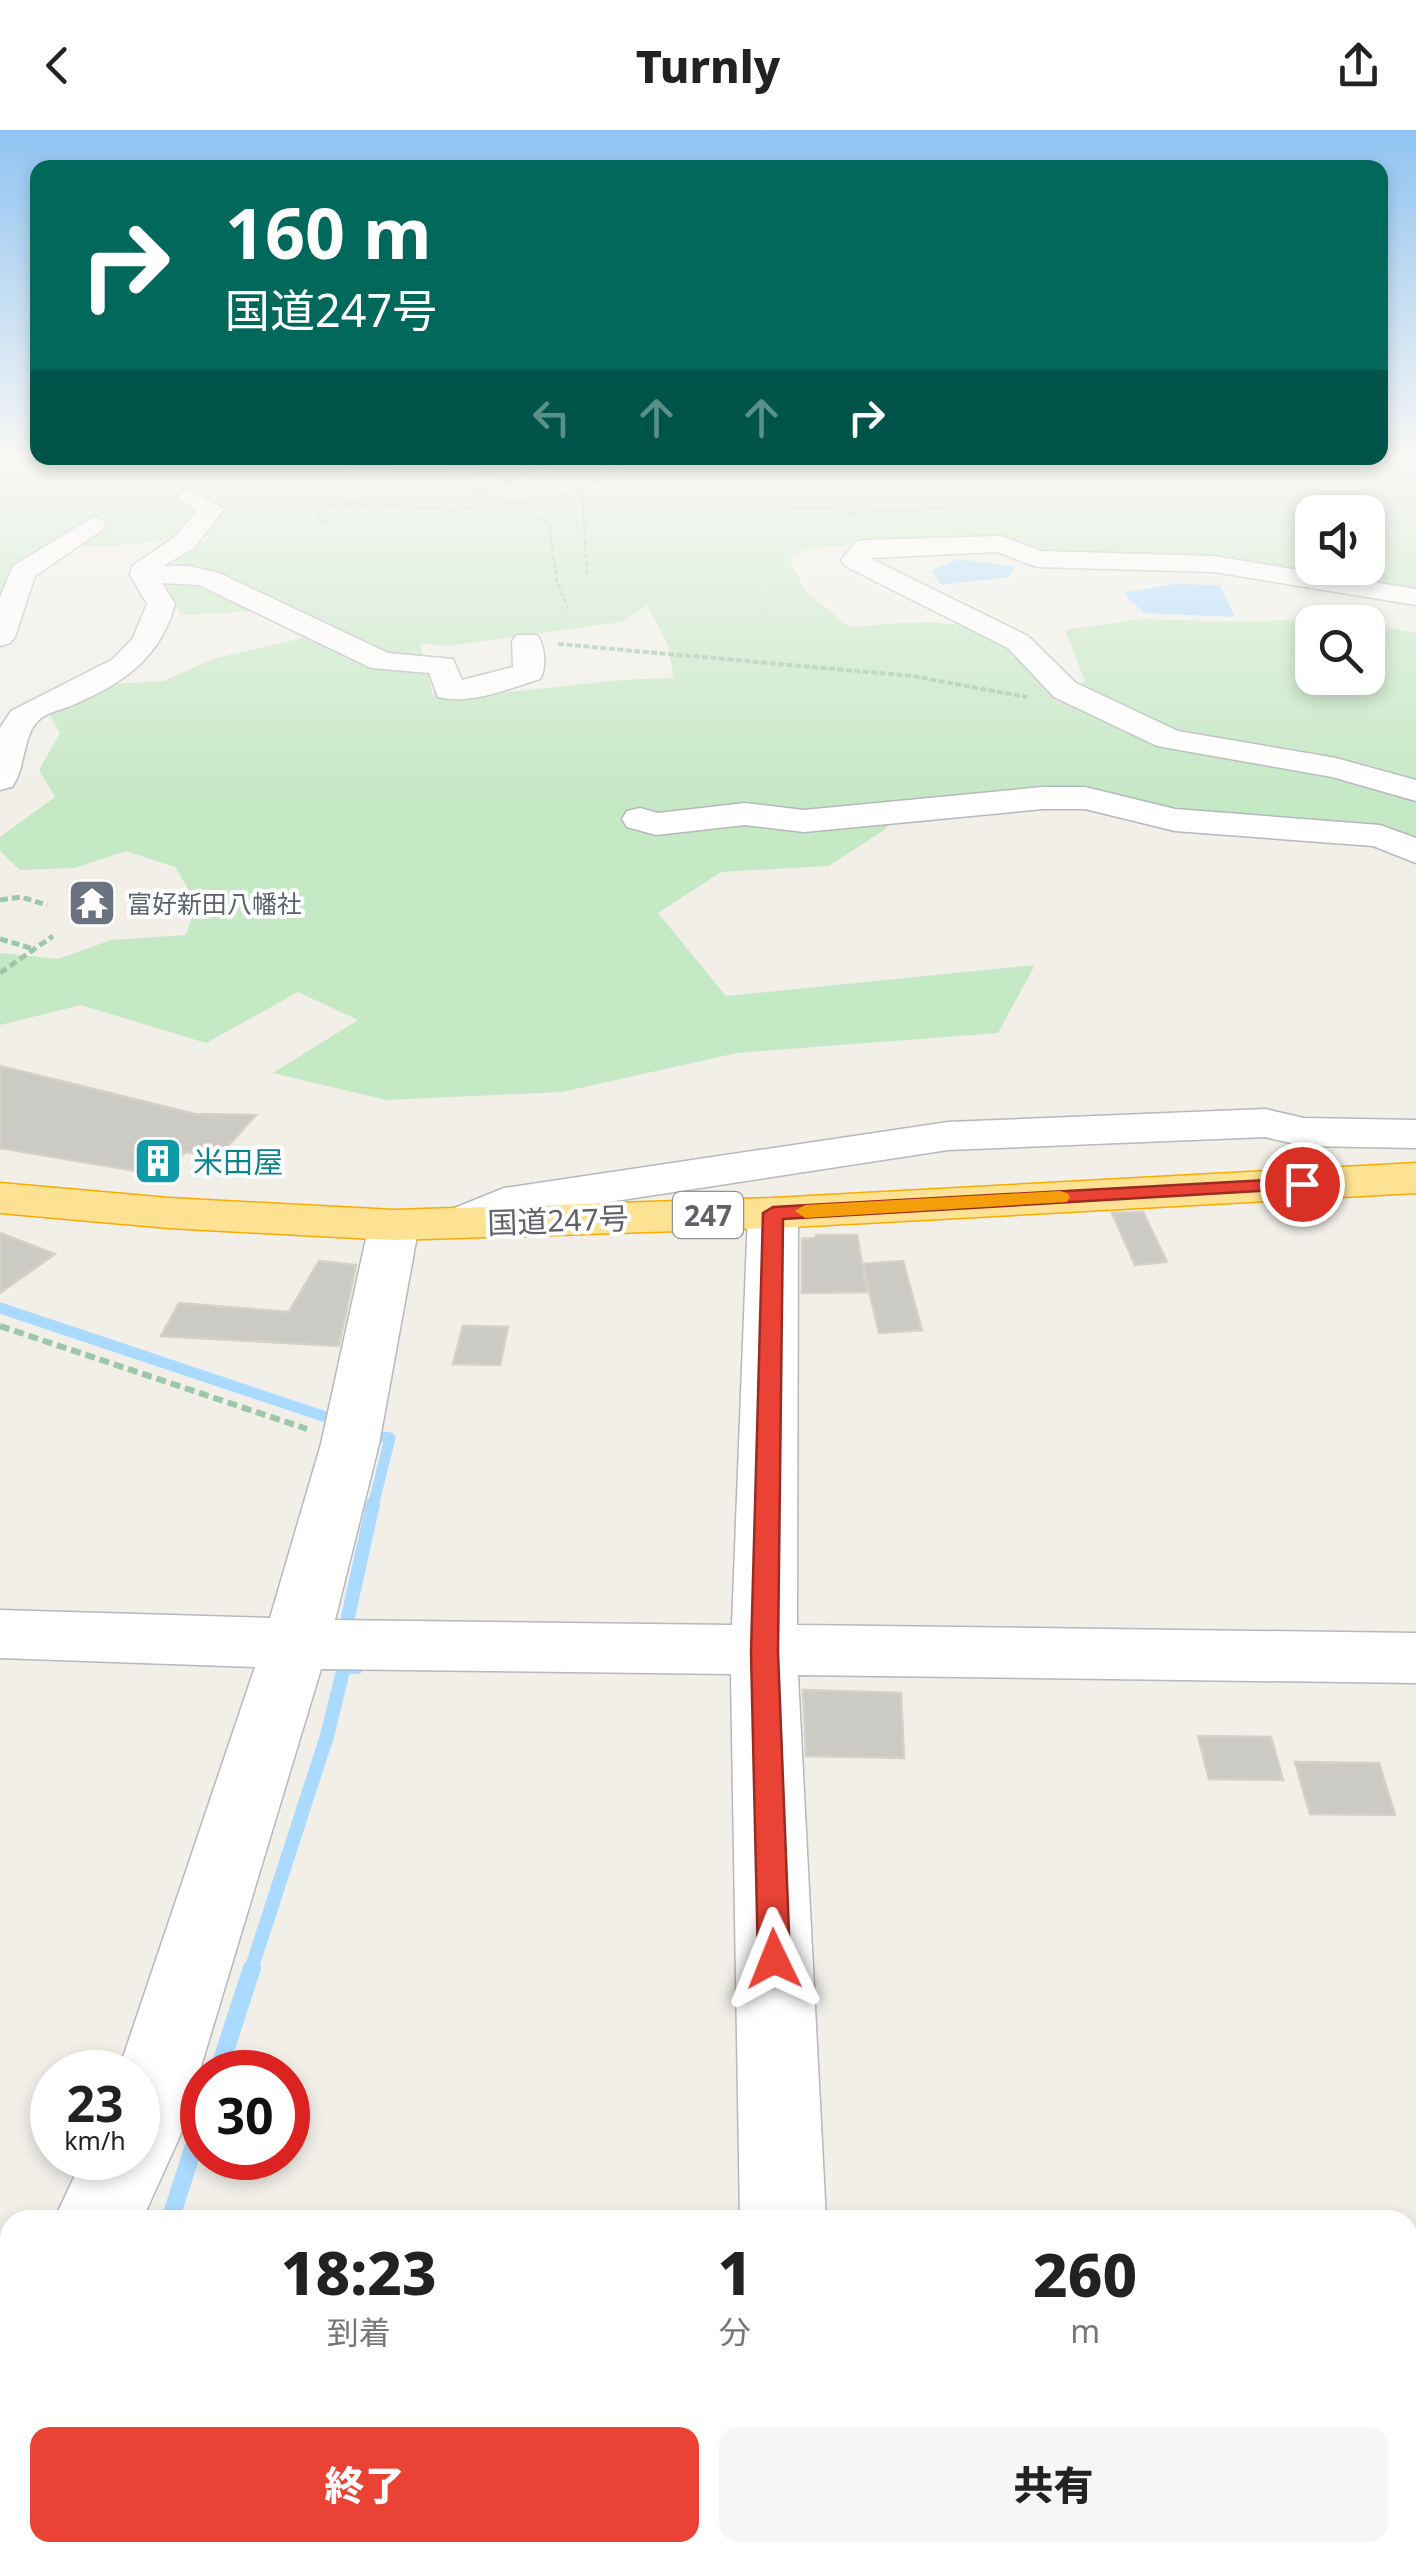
<!DOCTYPE html>
<html lang="ja">
<meta charset="utf-8">
<style>
body{margin:0;font-family:"Noto Sans","Noto Sans JP",sans-serif;background:#f6f6f6;color:#222;height:100vh;display:flex;flex-direction:column;font-size:38px;white-space:nowrap}
*{box-sizing:border-box;margin:0}
p{font-size:32px;color:#767676}
.icon{flex:none;width:55px;height:55px;fill:none;stroke:currentColor;stroke-width:2;stroke-linecap:round;stroke-linejoin:round}
.map{position:relative;flex:1;overflow:hidden}
.details{position:absolute;left:0px;top:2080px;width:1418px;height:352px;display:flex;flex-direction:column;background:#fff;border-radius:30px 30px 0 0;box-shadow:0 5px 15px #0003}
.details>*{flex:none}
.guide{position:absolute;left:30px;top:30px;width:1358px;height:305px;border-radius:20px;box-shadow:0 5px 15px #0003;background:#00695c;color:#fff;overflow:hidden}
.buttons{position:absolute;left:1295px;top:365px;display:grid;gap:20px}
.buttons a{display:grid;place-items:center;width:90px;height:90px;border-radius:20px;background:#fff;box-shadow:0 5px 15px #0003;font-size:50px}
.speed{position:absolute;left:30px;top:1920px;display:flex;gap:20px;font-size:50px;font-weight:700;text-align:center}
.speed>*{display:grid;place-content:center;width:130px;height:130px;border-radius:50%;background:#fff;box-shadow:0 5px 15px #0003;line-height:1}
.speed small{font-size:25px;font-weight:400}
.speed .limit{border:15px solid #d22;background:#fff;color:#111}
.pin{position:absolute;display:grid;place-items:center;width:85px;height:85px;color:#fff;margin:-42px;border:5px solid #fff;border-radius:50%;box-shadow:0 2px 10px #0007}
.me{position:absolute;width:110px;margin:-55px;rotate:358deg;stroke-linejoin:round;filter:drop-shadow(0 0 8px #0008)}
.turn{display:flex;align-items:center;gap:35px;height:210px;padding:0 30px;font-size:45px}
.turn .icon{width:130px;height:130px;stroke-width:2.5}
.turn b{display:block;font-size:70px;line-height:85px}
.lanes{display:flex;align-items:center;height:95px;padding:0 30px;background:#0003;justify-content:center;gap:50px;direction:ltr}
.lanes .off{opacity:.35}
.eta{display:flex;justify-content:space-evenly;align-items:center;height:170px;text-align:center}
.eta b{font-size:60px;font-weight:800;line-height:70px}
.button{display:flex;gap:20px;margin-top:auto;padding:20px 30px}
.button a{flex:1;height:115px;border-radius:20px;background:#ea4335;color:#fff;font-size:40px;font-weight:800;line-height:115px;text-align:center}
.button a+a{background:#f6f6f6;color:#222}
header{display:flex;justify-content:space-between;align-items:center;height:130px;padding:0 30px;background:#fff;font-size:45px;font-weight:800}
.map>svg:first-child{display:block}
.green{fill:#c5e8c5;fill-rule:evenodd}
.water{fill:#aadaff}
.lines{fill:none;stroke-linecap:round;stroke-linejoin:round}
.stream-far2{stroke:#aadaff;stroke-width:11}
.stream-far1{stroke:#aadaff;stroke-width:14}
.stream{stroke:#aadaff;stroke-width:18}
.building{fill:#cccac5;stroke:#d6d1c6;stroke-width:2.5}
.minor-casing{stroke:#b5b8bc;stroke-width:3}
.highway-casing{stroke:#f9ab00;stroke-width:3}
.path-far3{stroke:#9cc7a9;stroke-width:2.5;stroke-dasharray:5 2.5;stroke-linecap:butt}
.path-far2{stroke:#9cc7a9;stroke-width:4;stroke-dasharray:6 2.5;stroke-linecap:butt}
.path-far1{stroke:#9cc7a9;stroke-width:5;stroke-dasharray:8 4;stroke-linecap:butt}
.path{stroke:#9cc7a9;stroke-width:6;stroke-dasharray:10 5;stroke-linecap:butt}
.minor{fill:#fff;fill-rule:evenodd}
.highway{fill:#fde293;fill-rule:evenodd}
.rail-casing{stroke:#b6b7b8;stroke-width:16}
.rail{stroke:#fff;stroke-width:12;stroke-dasharray:36;stroke-linecap:butt}
.route{fill:#ea4335;stroke:#982c22;stroke-width:2.5}
.slow{fill:#f59e0b}
.labels{text-anchor:middle;dominant-baseline:central;stroke-width:8;stroke-linejoin:round;paint-order:stroke}
.far-worship-label{font-size:25px;fill:#5b616d;stroke:#fff;text-anchor:start}
.shield{fill:#fff;stroke:#8f9295;stroke-width:2.5}
.shield-label{font-size:28px;font-weight:bold;fill:#5f6368}
.culture-label{font-size:30px;fill:#0d838f;stroke:#fff;text-anchor:start}
.street-label{font-size:30px;fill:#5f6368;stroke:#fff}
</style>
<header><svg class="icon" aria-label="back" viewBox="0 0 24 24"><path d="M15 5l-7 7 7 7"/></svg>Turnly<svg class="icon" aria-label="share" viewBox="0 0 24 24"><path d="M12 15V3M7 8l5-5 5 5M5 13v7h14v-7"/></svg></header>
<div class="map">
<svg width="1416" height="2431" viewBox="0 0 1416 2431">
<rect width="100%" height="100%" fill="#f1efe8"/>
<path class="green" d="M0 328H1416V462L1220 430 864 414 810 418 789 428 806 462 849 497C896 495 960 481 1000 513 1022 531 1038 556 1060 573L1085 551 1065 500 1142 489 1245 492 1343 487 1366 492H1312V548H1368V493L1416 503V713L1191 681 1085 661 909 673 884 700 829 736 721 742 658 783 726 866 1035 835 998 903 737 923 562 962 386 970 273 943 358 890 298 862 206 913 81 875 0 895V823L58 829 111 810 186 805 197 773 175 737 126 721 74 738 20 740 0 721V707L55 667 39 640 60 603 49 584 114 554 163 551 216 528 328 502 298 479 181 485 158 440 214 405 113 416H48L8 441 0 467ZM1312 382H1368V438H1312ZM647 475 668 515 674 548C593 548 514 567 433 565L420 513 447 516 622 492Z"/>
<path class="water" d="M959 429 1016 437 1009 447 942 455 931 440Z
M1174 454 1220 455 1235 487 1144 483 1123 463Z"/>
<g class="lines">
<path class="stream-far2" d="M0 1178 323 1286
M373 1376 390 1308 384 1307"/>
<path class="stream-far1" d="M348 1487 373 1374
M251 1840 327 1606 344 1537H357"/>
<path class="stream" d="M218 1942 252 1838
M170 2090 202 1991
M47 2431 50 2422"/>
</g>
<path class="building" d="M0 936 195 984 256 985 221 1024 185 1022 165 1046 0 1018Z
M1143 1082 1167 1132 1135 1135 1112 1083Z
M0 1103 55 1124 0 1163Z
M816 1105H857L867 1162 802 1163V1109L816 1108Z
M319 1131 356 1135 339 1216 161 1206 179 1173 289 1182Z
M903 1131 922 1200 879 1203 863 1134Z
M463 1196 508 1197 500 1235 453 1234Z
M803 1560 901 1563 904 1628 806 1626Z
M1198 1606 1271 1607 1283 1650 1209 1649Z
M1295 1632 1379 1633 1395 1685 1310 1684Z"/>
<g class="lines">
<g class="minor-casing">
<path id="minor" d="M188 359 224 379 194 418 163 436H189L219 443 388 523 453 529 462 550 513 537 512 511 517 505H537C545 515 547 538 540 549 507 559 473 575 438 567L429 543 371 538 199 455 162 453 175 474C160 529 123 553 73 575 61 580 46 582 37 592 22 609 26 638 12 657L0 660V598L11 581 113 529 133 508 147 474 130 445 132 436 176 406 197 381 176 366Z
M93 387 102 390 106 395 102 400 35 446 15 507 10 513 0 516V467L13 436Z
M1001 406 1041 421 1214 426 1416 459V475L1214 442 1037 437 997 422 870 428 1028 506 1076 553 1178 601 1336 628 1416 650V671L1332 647 1157 616 1054 567 1008 518 845 436 841 430 856 412 865 410Z
M1043 657H1085L1175 679 1380 695 1416 708V733L1373 716 1175 701 1085 679H1043L804 702 745 695 656 705 627 697 622 689 627 681 640 678 658 683 745 673 804 680Z
M1265 979 1304 988 1416 990V1018L1304 1016 1265 1007 948 1020 517 1086 465 1107 447 1103 440 1092 447 1081 504 1058 948 992Z
M773 1068 791 1072 798 1083 797 1495 1416 1503V1553L798 1545 826 2090H740L731 1544 321 1539 180 2006 142 2090H54L83 2028H138V1942H118L255 1537 0 1528V1480L270 1488 321 1314 369 1095 376 1084 394 1080 412 1084 419 1095 379 1314 335 1490 732 1495 748 1083 755 1072Z
M10 2227V2341L0 2345V2232Z"/>
</g>
<g class="highway-casing">
<path id="highway" d="M1416 1033V1063L773 1098 394 1110 169 1098 0 1083V1053L169 1068 394 1080 773 1068Z"/>
</g>
<path class="path-far3" d="M317 328C380 345 445 333 508 348
M565 328 508 348 514 373 543 371 582 359
M814 343 858 393
M525 377 549 396 557 452 568 478
M762 377 846 379
M851 383 944 378
M327 393 318 387 316 377 355 373 455 380 514 373 486 367 476 353 509 351
M587 444 582 359 600 343 638 328"/>
<path class="path-far2" d="M558 514 912 546 1027 567"/>
<path class="path-far1" d="M0 770 21 767 47 775
M0 809 34 819
M0 843 53 806"/>
<path class="path" d="M0 1196 307 1299"/>
<use href="#minor" class="minor"/>
<use href="#highway" class="highway"/>
<g class="rail-casing">
<path id="rail" d="M0 2320 10 2321
M753 2422 817 2431"/>
</g>
<use href="#rail" class="rail"/>
</g>
<linearGradient id="sky" x2="0" y2="1"><stop stop-color="#8fc3f1"/><stop offset="0.49" stop-color="#f9f8f5"/><stop offset="1" stop-color="#f9f8f5" stop-opacity="0"/></linearGradient>
<rect width="1416" height="669" fill="url(#sky)"/>
<path class="route" d="M1302 1048 1310 1049V1058L783 1089 778 1522 790 1829 786 1839 774 1843 763 1839 758 1829 751 1522 763 1083 773 1077Z"/>
<path class="slow" d="M1060 1061 1067 1063 1070 1067 1067 1072 805 1088 795 1081 805 1075Z"/>
<defs>
<g id="temple-square" transform="scale(2.5)"><rect x="-9" y="-9" width="18" height="18" rx="4" fill="#6b7280" stroke="#fff"/><path d="M0-6L5-2H3V0L6.5 2.5H4V6H1.5V3h-3V6H-4V2.5H-6.5L-3 0V-2H-5Z" fill="#fff"/></g>
<g id="building-square" transform="scale(2.5)"><rect x="-9" y="-9" width="18" height="18" rx="4" fill="#0f9aa8" stroke="#fff"/><path d="M-4-6H4V6H1V3H-1V6H-4ZM-2.5-4.3h1.7v1.8h-1.7ZM.8-4.3h1.7v1.8H.8ZM-2.5-1h1.7V.8h-1.7ZM.8-1h1.7V.8H.8Z" fill="#fff"/></g>
</defs>
<g fill-rule="evenodd">
<use href="#temple-square" x="92" y="773"/>
<use href="#building-square" x="158" y="1031"/>
</g>
<g class="labels">
<g class="far-worship-label">
<text x="127" y="773">富好新田八幡社</text>
</g>
<rect class="shield" x="673" y="1062" width="70" height="46" rx="8"/>
<g class="shield-label">
<text x="708" y="1085">247</text>
</g>
<g class="culture-label">
<text x="193" y="1031">米田屋</text>
</g>
<g class="street-label">
<text transform="translate(558 1090) rotate(-2)">国道247号</text>
</g>
</g>
</svg>
<div class="buttons">
<a><svg class="icon" aria-label="sound" viewBox="0 0 24 24"><path d="M4 9h4l5-4v14l-5-4H4zM17 9q2 3 0 6"/></svg></a>
<a><svg class="icon" aria-label="search" viewBox="0 0 24 24"><circle cx="10" cy="10" r="6"/><path d="M15 15l6 6"/></svg></a>
</div>
<div class="speed"><div>23<small>km/h</small></div><div class="limit">30</div></div>
<div class="pin" style="left:1302px;top:1054px;background:#d93025"><svg class="icon" aria-label="arrive" viewBox="0 0 24 24"><path d="M6 21V4h12l-3 4 3 4H6"/></svg></div>
<svg class="me" style="left:774px;top:1829px" viewBox="-20 -20 40 40"><path d="M0-17L14 15 0 8-14 15z" fill="#ea4335" stroke="#fff" stroke-width="4"/></svg>
<div class="guide">
<div class="turn"><svg class="icon" aria-label="right" viewBox="0 0 24 24"><path d="M7 20v-9h11M14 6l5 5-5 5"/></svg><div><b>160 m</b>国道247号</div></div>
<div class="lanes"><svg class="icon off" aria-label="left" viewBox="0 0 24 24"><path d="M17 20v-9H6M10 6l-5 5 5 5"/></svg><svg class="icon off" aria-label="ahead" viewBox="0 0 24 24"><path d="M12 20V5M6 11l6-6 6 6"/></svg><svg class="icon off" aria-label="ahead" viewBox="0 0 24 24"><path d="M12 20V5M6 11l6-6 6 6"/></svg><svg class="icon" aria-label="right" viewBox="0 0 24 24"><path d="M7 20v-9h11M14 6l5 5-5 5"/></svg></div>
</div>
<section class="details">
<div class="eta">
<div><b>18:23</b><p>到着</p></div>
<div><b>1</b><p>分</p></div>
<div><b>260</b><p>m</p></div>
</div>
<div class="button"><a>終了</a><a>共有</a></div>
</section>
</div>
